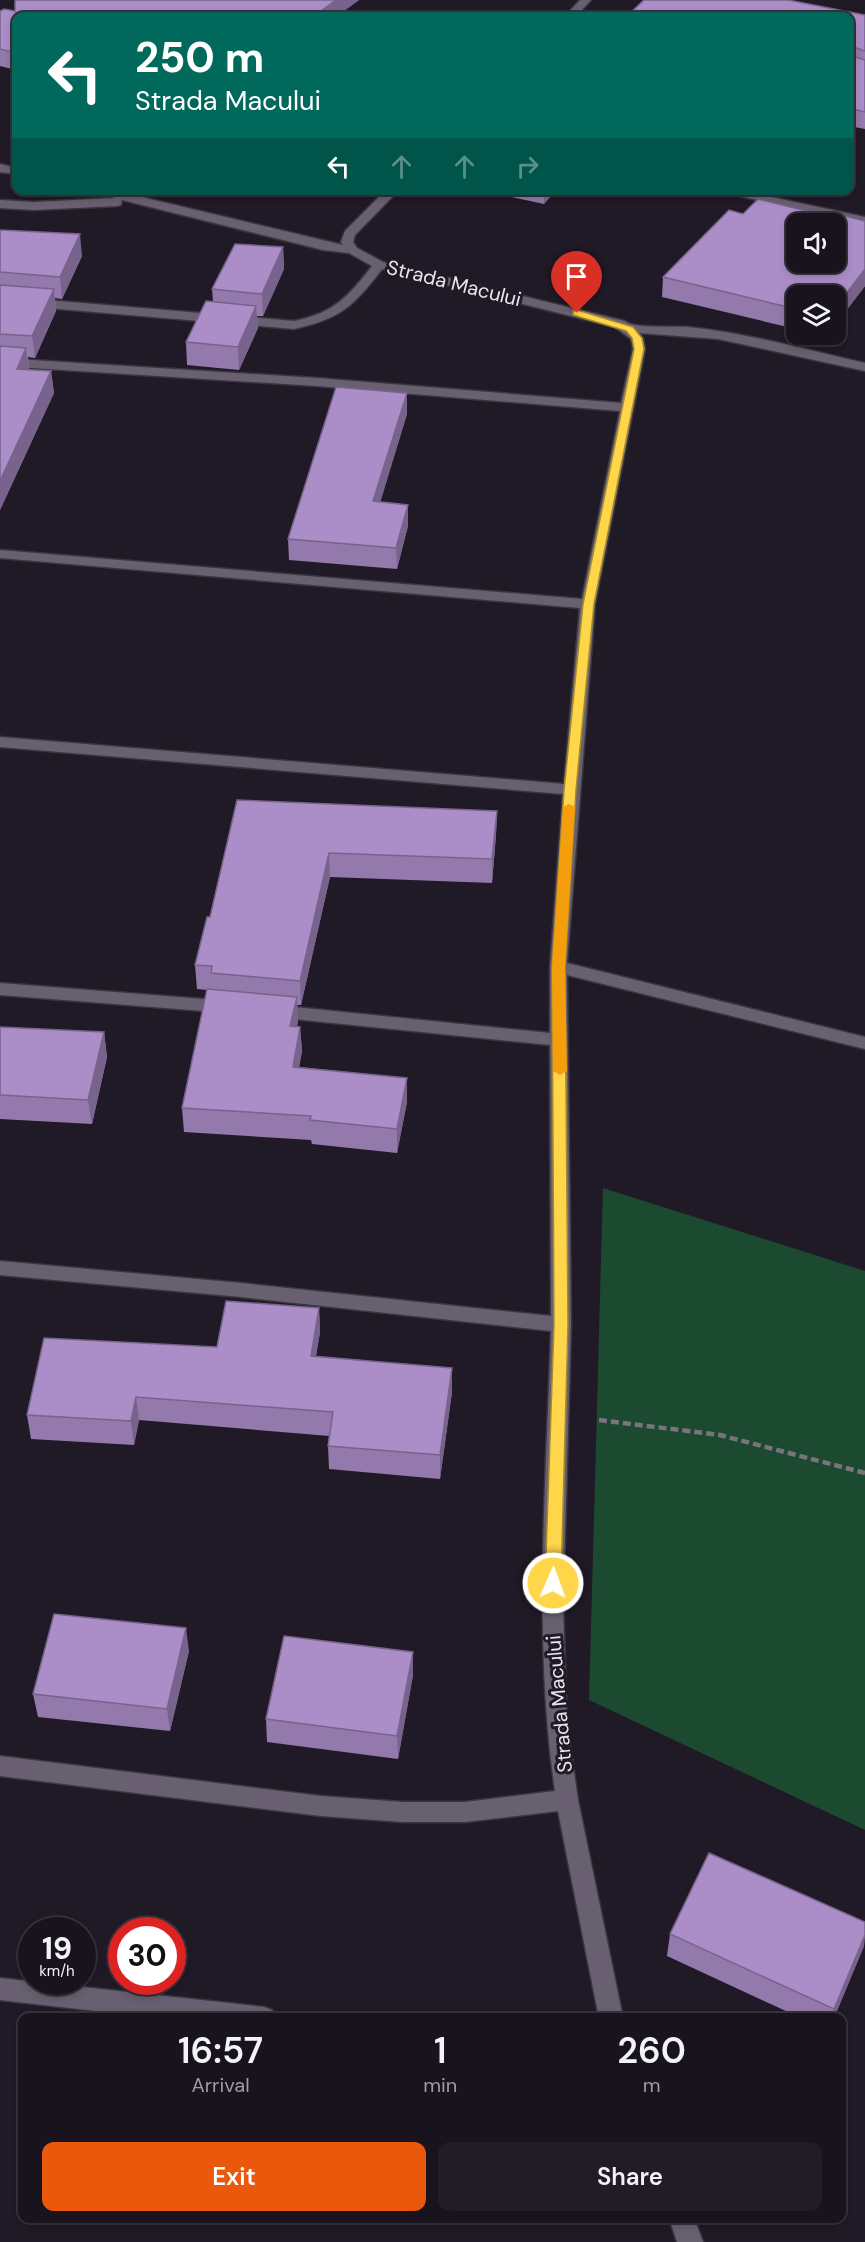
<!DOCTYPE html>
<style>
body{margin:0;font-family:"DM Sans",sans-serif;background:#211c25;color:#f1f3f6;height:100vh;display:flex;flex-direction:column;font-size:22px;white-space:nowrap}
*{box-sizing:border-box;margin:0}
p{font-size:20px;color:#9f9ea3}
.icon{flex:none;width:33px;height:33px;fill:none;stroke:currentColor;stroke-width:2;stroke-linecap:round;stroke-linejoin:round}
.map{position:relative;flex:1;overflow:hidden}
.details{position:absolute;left:18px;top:2013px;width:828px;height:210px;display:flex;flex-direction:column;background:#18131c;border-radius:12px;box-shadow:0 3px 9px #0003,0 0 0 2px #36323b}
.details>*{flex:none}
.top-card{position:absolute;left:12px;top:12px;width:842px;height:183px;border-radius:12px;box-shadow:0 3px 9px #0003,0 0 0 2px #36323b;background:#00695c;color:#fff;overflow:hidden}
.tools{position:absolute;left:786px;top:213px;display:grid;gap:12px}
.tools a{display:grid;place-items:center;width:60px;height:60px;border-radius:12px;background:#18131c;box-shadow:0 3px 9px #0003,0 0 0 2px #36323b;font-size:30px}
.speed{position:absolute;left:18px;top:1917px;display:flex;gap:12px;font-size:30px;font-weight:700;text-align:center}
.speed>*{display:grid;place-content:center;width:78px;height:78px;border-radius:50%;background:#18131c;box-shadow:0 3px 9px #0003,0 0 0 2px #36323b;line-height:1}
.speed small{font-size:15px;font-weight:400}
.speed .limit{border:9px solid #d22;background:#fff;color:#111}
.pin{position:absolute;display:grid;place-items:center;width:51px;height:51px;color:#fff;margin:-62px -26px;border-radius:50% 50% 50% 0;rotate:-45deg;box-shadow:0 0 6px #0007}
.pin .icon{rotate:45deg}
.me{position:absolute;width:66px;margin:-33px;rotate:2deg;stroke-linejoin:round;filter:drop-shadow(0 0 4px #0008)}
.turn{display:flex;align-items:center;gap:21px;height:126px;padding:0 24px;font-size:27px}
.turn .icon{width:78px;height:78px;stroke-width:2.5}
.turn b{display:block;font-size:42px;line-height:51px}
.lanes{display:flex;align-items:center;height:57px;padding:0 24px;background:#0003;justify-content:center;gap:30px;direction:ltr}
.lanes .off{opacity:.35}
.eta{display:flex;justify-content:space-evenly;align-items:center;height:102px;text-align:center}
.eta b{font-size:36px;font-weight:600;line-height:42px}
.action{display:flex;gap:12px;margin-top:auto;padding:12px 24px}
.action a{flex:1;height:69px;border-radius:12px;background:#ea580c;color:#fff;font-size:24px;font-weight:600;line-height:69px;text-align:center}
.action a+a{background:#211c25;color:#f1f3f6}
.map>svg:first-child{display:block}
.green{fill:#1b4a30}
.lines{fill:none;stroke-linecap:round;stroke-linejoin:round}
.minor-casing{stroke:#3a3640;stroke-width:3}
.path{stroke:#79737e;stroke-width:4.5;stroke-dasharray:8 4;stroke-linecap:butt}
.minor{fill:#686070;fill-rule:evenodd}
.wall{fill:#9379ac}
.shaded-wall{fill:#78638c}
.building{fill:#ab8dc8;stroke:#78638c;stroke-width:1.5;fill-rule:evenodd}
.route{fill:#ffd54a;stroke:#a68a30;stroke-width:1.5}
.slow{fill:#f59e0b}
.labels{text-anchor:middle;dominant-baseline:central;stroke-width:6;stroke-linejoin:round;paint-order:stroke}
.street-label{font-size:20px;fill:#eae6ef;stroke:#201926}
</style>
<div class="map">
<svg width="865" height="2242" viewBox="0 0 865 2242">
<rect width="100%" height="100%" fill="#201926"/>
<path class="green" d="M603 1188 865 1271V1830L589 1700Z"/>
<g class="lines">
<g class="minor-casing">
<path id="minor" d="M580 0H591L576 16H565Z
M0 164 16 168V174L0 172Z
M89 190H112L343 245 341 242 345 231 386 190H399L355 235 353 242 357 248 383 262 625 321C634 329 674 326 688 327 748 333 806 350 865 363V371L718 339 639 333 643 338 645 349 595 604 567 963 865 1037V1049L567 975 571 1325 563 1606 567 1723 578 1800 623 2018H599L558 1811 465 1822H403L321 1816 0 1776V1756L321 1796 403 1802H465L555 1791C533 1639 546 1485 551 1331L241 1297 0 1275V1261L241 1283 551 1316 550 1045 274 1017 265 1011 274 1005 550 1033V967L563 794 0 747V737L564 784 580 608 0 558V550L582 599 620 411 317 386 0 366V358L317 378 621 403 633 349 631 339 615 327 382 269C354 306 340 319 294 329L0 304V296L294 321C334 313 348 297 372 266L349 253 323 250 122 200 121 205 117 206 34 210 0 208V200L34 202 115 198Z
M714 190H739L865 217V225Z
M0 983 229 1001 238 1007 229 1013 0 995Z
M0 1978 264 2007 272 2010 276 2018H157L0 2000Z
M669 2218H694L703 2242H677Z"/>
</g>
<path class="path" d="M599 1420 720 1435 865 1473"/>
<use href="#minor" class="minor"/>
</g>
<path class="wall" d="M16 0H359L337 16H16V70L0 66V11H15Z
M865 15V129L849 126V16Z
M479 190H556L544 204Z
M743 214 865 221V286L836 324V296H796V329L662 297 663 277Z
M0 230 82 256 62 299 55 298 56 311 35 358 28 357 29 370 51 371 54 393 0 510Z
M283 247 284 269 263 316H257L258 328 239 370 187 365 186 342 213 302 212 289Z
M407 393V414L380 502 408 526 397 569 289 560 288 539Z
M237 800 497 811 496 835 492 883 330 877 301 1005H297L298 1021 297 1027H300L302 1051 299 1067 407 1078V1102L397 1153 312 1144 311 1140 184 1132 182 1108 207 990 197 989 195 965 210 917Z
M0 1027 104 1032 107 1057 92 1124 0 1119Z
M319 1308 320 1332 316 1356 452 1368V1392L440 1479 329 1469 328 1446 329 1436 139 1420 134 1445 31 1439 27 1415 217 1347Z
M189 1651 170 1731 38 1717 33 1694Z
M413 1675 398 1759 267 1742 266 1719Z
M865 1922 864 1946 834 2018H801L667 1956 670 1934Z"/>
<path class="shaded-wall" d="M336 0H359L337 16H314Z
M851 46 850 63 849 48Z
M544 190H556L544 204Z
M80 234 82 256 62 299 60 277Z
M283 247 284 269 263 316 262 294Z
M865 269V286L836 324V307Z
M54 289 56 311 35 358 32 336Z
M256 306 258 328 239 370 238 347Z
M26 348 29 370 17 369Z
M51 371 54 393 0 510V481Z
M407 393V414L374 523 373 501Z
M408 505V526L397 569 396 548Z
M497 811 496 835 492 883V859Z
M329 853 330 877 301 1005 300 981Z
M297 997 298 1021 291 1051 290 1026Z
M300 1027 302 1051 295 1091 293 1067Z
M104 1032 107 1057 92 1124 88 1100Z
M407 1078V1102L397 1153V1129Z
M319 1308 320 1332 312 1380 311 1356Z
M452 1368V1392L440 1479V1455Z
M136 1397 139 1420 134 1445 131 1421Z
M186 1628 189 1651 170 1731 167 1709Z
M413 1652V1675L398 1759 397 1736Z
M865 1935 864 1946 834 2018H832L834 2009Z"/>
<path class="building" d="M16 0H336L314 16H16V53L0 49V11L4 9 15 11V1Z
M644 0H788L865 15V51L851 46 849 48V16H627Z
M849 53V55L865 60V112L849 108Z
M758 199 842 220 845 216 865 221V269L836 307V296H796V309L663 277 729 210 743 214ZM796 224H836V262H796Z
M0 230 80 234 60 277 0 272Z
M235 244 283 247 262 294 212 289Z
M0 285 54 289 32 336 0 334Z
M206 301 256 306 238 347 186 342Z
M0 346 26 348 17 369 51 371 0 481Z
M336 387 407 393 373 501 408 505 396 548 288 539Z
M237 800 497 811 492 859 329 853 300 981 211 973 212 966 195 965 207 917H210Z
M207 989 297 997 290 1026 300 1027 293 1067 407 1078 397 1129 310 1120 311 1116 182 1108Z
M0 1027 104 1032 88 1100 0 1095Z
M226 1301 319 1308 311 1356 452 1368 440 1455 328 1446 333 1412 136 1397 131 1421 27 1415 44 1338 217 1347Z
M54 1614 186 1628 167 1709 33 1694Z
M284 1636 413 1652 397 1736 266 1719Z
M709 1853 865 1922V1935L834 2009 670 1934Z"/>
<path class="route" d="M577 310 633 327 642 338 644 349 594 604 576 790 565 967 568 1325 561 1583 558 1587H547L545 1583 554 1325 552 967 564 790 583 604 634 349 632 338 626 331 573 315V311Z"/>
<path class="slow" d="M569 804 575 807 565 967 567 1071 560 1075 553 1071 552 967 563 807Z"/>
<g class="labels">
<g class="street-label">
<text transform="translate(454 283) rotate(14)">Strada Macului</text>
<text transform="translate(559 1704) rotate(-95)">Strada Macului</text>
</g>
</g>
</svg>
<div class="tools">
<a><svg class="icon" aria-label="sound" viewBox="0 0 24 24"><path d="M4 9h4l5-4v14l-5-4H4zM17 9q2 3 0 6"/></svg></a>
<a><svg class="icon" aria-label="layers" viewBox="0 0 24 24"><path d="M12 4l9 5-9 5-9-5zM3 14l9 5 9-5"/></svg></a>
</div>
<div class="speed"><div>19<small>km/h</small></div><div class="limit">30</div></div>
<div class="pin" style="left:577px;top:313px;background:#d93025"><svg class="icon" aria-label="arrive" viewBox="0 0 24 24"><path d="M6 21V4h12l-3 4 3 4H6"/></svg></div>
<svg class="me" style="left:553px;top:1583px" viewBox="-20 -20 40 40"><circle r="17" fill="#ffd54a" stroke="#fff" stroke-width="3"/><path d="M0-11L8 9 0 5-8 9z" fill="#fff"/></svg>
<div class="top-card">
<div class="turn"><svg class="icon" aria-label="left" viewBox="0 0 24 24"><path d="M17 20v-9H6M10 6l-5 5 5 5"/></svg><div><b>250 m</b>Strada Macului</div></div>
<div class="lanes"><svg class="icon" aria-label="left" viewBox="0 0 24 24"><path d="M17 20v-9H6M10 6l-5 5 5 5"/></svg><svg class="icon off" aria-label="ahead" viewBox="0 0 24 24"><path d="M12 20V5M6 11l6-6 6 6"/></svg><svg class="icon off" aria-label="ahead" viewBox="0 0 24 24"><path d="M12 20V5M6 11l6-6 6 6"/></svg><svg class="icon off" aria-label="right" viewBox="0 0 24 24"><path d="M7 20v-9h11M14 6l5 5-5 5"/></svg></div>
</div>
<section class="details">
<div class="eta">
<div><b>16:57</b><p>Arrival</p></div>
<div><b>1</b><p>min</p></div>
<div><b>260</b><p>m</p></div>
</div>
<div class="action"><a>Exit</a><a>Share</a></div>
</section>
</div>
